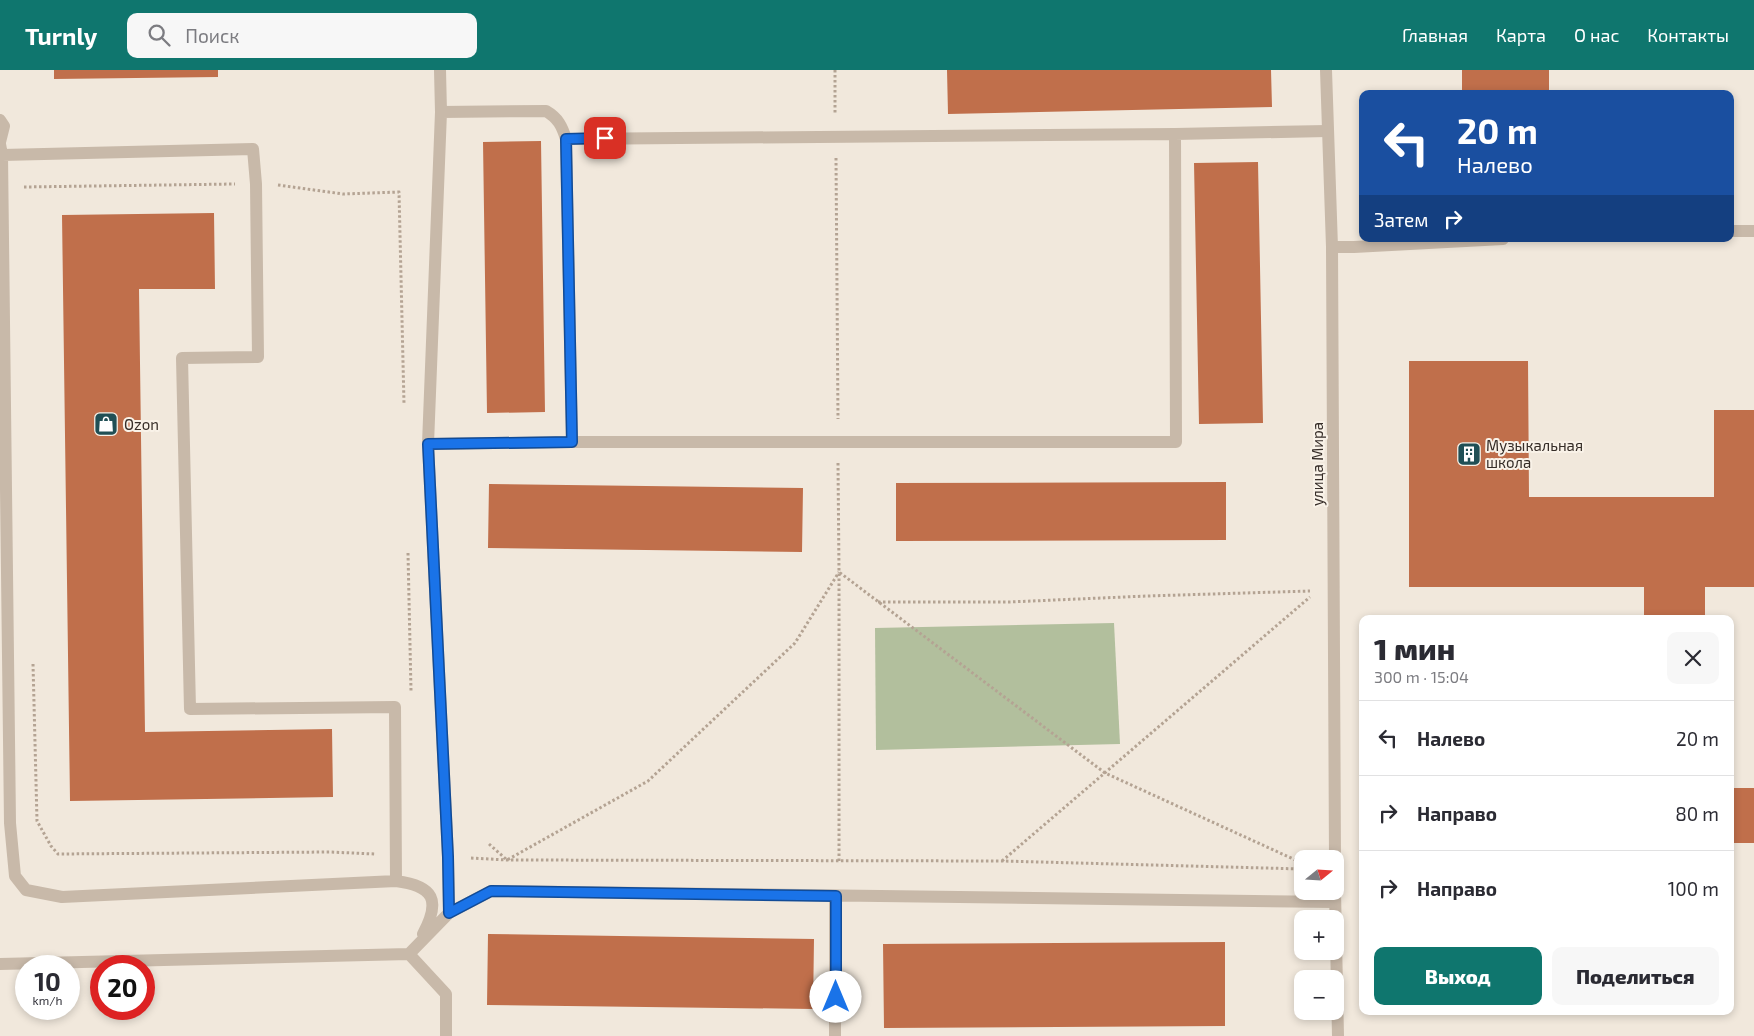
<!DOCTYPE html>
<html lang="ru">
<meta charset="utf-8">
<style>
body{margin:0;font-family:"Exo 2",sans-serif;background:#f7f7f7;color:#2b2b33;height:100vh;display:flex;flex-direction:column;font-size:19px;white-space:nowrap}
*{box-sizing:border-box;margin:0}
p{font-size:16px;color:#7c7c81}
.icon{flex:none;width:28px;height:28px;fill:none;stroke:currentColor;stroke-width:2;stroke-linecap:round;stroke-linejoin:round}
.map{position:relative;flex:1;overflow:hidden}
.panel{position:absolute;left:1359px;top:545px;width:375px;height:400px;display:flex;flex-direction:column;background:#fff;border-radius:10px;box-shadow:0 2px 8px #0003}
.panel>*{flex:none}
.top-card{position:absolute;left:1359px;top:20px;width:375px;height:152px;border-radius:10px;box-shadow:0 2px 8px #0003;background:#1a4fa0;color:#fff;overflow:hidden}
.needle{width:32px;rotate:72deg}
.tools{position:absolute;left:1294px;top:780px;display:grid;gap:10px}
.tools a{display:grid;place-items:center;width:50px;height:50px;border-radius:10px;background:#fff;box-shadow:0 2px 8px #0003;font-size:25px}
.speed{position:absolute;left:15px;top:885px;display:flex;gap:10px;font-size:25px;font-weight:700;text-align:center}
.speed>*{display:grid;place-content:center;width:65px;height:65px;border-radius:50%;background:#fff;box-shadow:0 2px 8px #0003;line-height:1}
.speed small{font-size:12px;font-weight:400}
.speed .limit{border:8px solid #d22;background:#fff;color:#111}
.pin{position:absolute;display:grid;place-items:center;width:42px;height:42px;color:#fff;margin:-21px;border-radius:10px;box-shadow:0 2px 8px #0006}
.me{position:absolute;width:55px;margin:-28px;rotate:0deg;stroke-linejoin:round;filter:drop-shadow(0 0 4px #0008)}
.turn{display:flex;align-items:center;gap:18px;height:105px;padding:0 15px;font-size:22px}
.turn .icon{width:65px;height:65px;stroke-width:2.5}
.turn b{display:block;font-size:35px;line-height:42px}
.then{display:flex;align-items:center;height:48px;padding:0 15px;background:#0003;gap:10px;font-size:19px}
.round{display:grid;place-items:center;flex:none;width:52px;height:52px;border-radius:10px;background:#f7f7f7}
.head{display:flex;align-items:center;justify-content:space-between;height:85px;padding:0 15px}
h1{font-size:30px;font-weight:800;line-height:38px}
.action{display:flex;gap:10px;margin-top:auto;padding:10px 15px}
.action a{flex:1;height:58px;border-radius:10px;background:#0f766e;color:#fff;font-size:20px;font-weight:800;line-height:58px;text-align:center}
.action a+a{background:#f7f7f7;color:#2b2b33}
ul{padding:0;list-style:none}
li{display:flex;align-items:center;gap:15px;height:75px;padding:0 15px;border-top:1px solid #e1e1e2}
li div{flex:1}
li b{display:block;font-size:19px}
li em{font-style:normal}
header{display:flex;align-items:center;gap:30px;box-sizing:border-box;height:70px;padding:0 25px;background:#0f766e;color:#fff}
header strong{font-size:24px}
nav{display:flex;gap:28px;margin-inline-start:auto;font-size:18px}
.search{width:350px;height:45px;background:#f7f7f7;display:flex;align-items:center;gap:12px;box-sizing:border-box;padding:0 18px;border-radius:10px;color:#7c7c81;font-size:19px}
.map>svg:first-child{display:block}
.green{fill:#b2bf9d}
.building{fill:#c06f4b}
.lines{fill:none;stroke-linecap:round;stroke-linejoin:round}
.path{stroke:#b4a393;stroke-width:3;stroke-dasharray:2.5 2.5;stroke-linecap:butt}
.service{stroke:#c8b9a9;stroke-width:12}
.minor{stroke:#c8b9a9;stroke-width:12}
.route-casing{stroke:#114b97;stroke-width:12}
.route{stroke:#1a73e8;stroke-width:9}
.labels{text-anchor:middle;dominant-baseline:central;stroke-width:4;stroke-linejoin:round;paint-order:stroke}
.poi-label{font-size:15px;fill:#362d28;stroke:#f9f2e8;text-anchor:start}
.street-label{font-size:15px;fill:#362d28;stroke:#f9f2e8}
</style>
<header>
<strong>Turnly</strong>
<div class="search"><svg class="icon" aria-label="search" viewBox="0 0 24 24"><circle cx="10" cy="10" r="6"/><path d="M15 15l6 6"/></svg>Поиск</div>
<nav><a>Главная</a><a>Карта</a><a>О нас</a><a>Контакты</a></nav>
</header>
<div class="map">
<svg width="1754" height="966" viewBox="0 0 1754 966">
<rect width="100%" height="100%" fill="#f1e8dc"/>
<path class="green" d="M1114 553 1120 674 876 680 875 558Z"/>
<path class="building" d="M54 0H218V7L54 9Z
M947 0H1271L1272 37 948 44Z
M1462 0H1549V24H1462Z
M541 71 545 342 487 343 483 72Z
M1258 92 1263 353 1199 354 1194 93Z
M214 143 215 219H139L145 662 332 659 333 727 70 731 62 145Z
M1409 291H1528L1529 427H1714V340H1754V517H1705V549H1644V517H1409Z
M1226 412V470L896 471V413Z
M489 414 803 418 802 482 488 478Z
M1730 718H1754V773H1730Z
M488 864 814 869 813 939 487 935Z
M1225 872V956L884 958 883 874Z"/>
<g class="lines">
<path class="path" d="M835 0V44
M836 88 838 349
M278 115 343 124 399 122 404 334
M24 117 235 114
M838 393 839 502 1105 703 1302 793
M408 483 411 621
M878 532H1009L1147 526 1310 521
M33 594 37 751 51 776 58 784 330 782 375 784
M489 774 507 790 648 711 795 573 839 502
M471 788 507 790 1002 791 1302 799
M839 791V503
M1002 791 1310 527"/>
<path class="service" d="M440 0 441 42 428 374 448 787 449 843
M441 42 546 41C558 48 562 56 566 69
M0 50 4 56 0 72
M1175 64 1176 372H572L566 69 1175 64 1327 61
M0 74 2 85 10 753 15 806 26 820 62 827 396 811 395 637 190 639 182 288 258 287 256 114 253 79 2 85
M428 374 572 372
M396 811C434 816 441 830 423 864
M409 884 446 924V966
M0 894 409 884 449 843 491 821 1335 832
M835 966V826"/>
<path class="minor" d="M1326 0 1332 177 1335 789
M1730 161H1754
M1332 177H1354L1503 169
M1335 821 1338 966"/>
</g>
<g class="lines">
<g class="route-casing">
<path id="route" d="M605 68 566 69 572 372 428 374 448 787 449 843 491 821 836 826V927"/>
</g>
<use href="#route" class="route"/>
</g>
<defs>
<g id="shop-square" transform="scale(1.25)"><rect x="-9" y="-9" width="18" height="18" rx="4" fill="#204f55" stroke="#f9f2e8"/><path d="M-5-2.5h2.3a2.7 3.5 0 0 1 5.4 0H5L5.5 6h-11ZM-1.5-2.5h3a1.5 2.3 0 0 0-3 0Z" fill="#fff"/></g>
<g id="building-square" transform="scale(1.25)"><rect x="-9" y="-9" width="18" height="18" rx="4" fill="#204f55" stroke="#f9f2e8"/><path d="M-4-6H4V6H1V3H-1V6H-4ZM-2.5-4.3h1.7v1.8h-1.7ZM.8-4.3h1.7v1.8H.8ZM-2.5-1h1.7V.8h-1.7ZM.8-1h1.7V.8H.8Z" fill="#fff"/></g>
</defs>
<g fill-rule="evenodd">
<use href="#shop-square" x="106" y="354"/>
<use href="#building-square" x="1469" y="384"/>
</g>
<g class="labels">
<g class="poi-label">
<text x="124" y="354">Ozon</text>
<text x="1486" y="375">Музыкальная<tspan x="1486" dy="17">школа</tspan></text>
</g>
<g class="street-label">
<text transform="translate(1317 394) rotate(-90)">улица Мира</text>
</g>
</g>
</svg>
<div class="tools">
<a><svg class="needle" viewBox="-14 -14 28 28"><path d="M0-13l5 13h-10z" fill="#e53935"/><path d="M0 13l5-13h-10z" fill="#7c7c81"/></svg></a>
<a>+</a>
<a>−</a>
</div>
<div class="speed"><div>10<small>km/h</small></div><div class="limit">20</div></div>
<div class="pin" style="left:605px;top:68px;background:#d93025"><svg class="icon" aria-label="arrive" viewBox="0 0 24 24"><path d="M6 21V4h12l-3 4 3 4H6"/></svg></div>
<svg class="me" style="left:836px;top:927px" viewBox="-20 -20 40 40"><circle r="19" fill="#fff"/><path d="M0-13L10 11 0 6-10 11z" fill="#1a73e8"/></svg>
<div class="top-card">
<div class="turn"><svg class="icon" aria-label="left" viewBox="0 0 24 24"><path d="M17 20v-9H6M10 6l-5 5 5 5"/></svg><div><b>20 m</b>Налево</div></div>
<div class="then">Затем<svg class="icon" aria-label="right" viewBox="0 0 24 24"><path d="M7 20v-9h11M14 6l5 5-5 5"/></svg></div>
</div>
<section class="panel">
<div class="head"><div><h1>1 мин</h1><p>300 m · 15:04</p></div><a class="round"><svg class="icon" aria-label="close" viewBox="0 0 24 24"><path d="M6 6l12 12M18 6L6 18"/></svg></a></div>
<ul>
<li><svg class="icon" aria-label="left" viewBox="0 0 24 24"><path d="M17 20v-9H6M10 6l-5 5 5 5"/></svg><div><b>Налево</b></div><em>20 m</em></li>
<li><svg class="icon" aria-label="right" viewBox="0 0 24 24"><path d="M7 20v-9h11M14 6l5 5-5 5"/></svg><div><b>Направо</b></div><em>80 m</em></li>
<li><svg class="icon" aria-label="right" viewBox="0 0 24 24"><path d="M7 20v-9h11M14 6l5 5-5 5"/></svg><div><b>Направо</b></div><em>100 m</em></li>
</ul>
<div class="action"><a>Выход</a><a>Поделиться</a></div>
</section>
</div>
